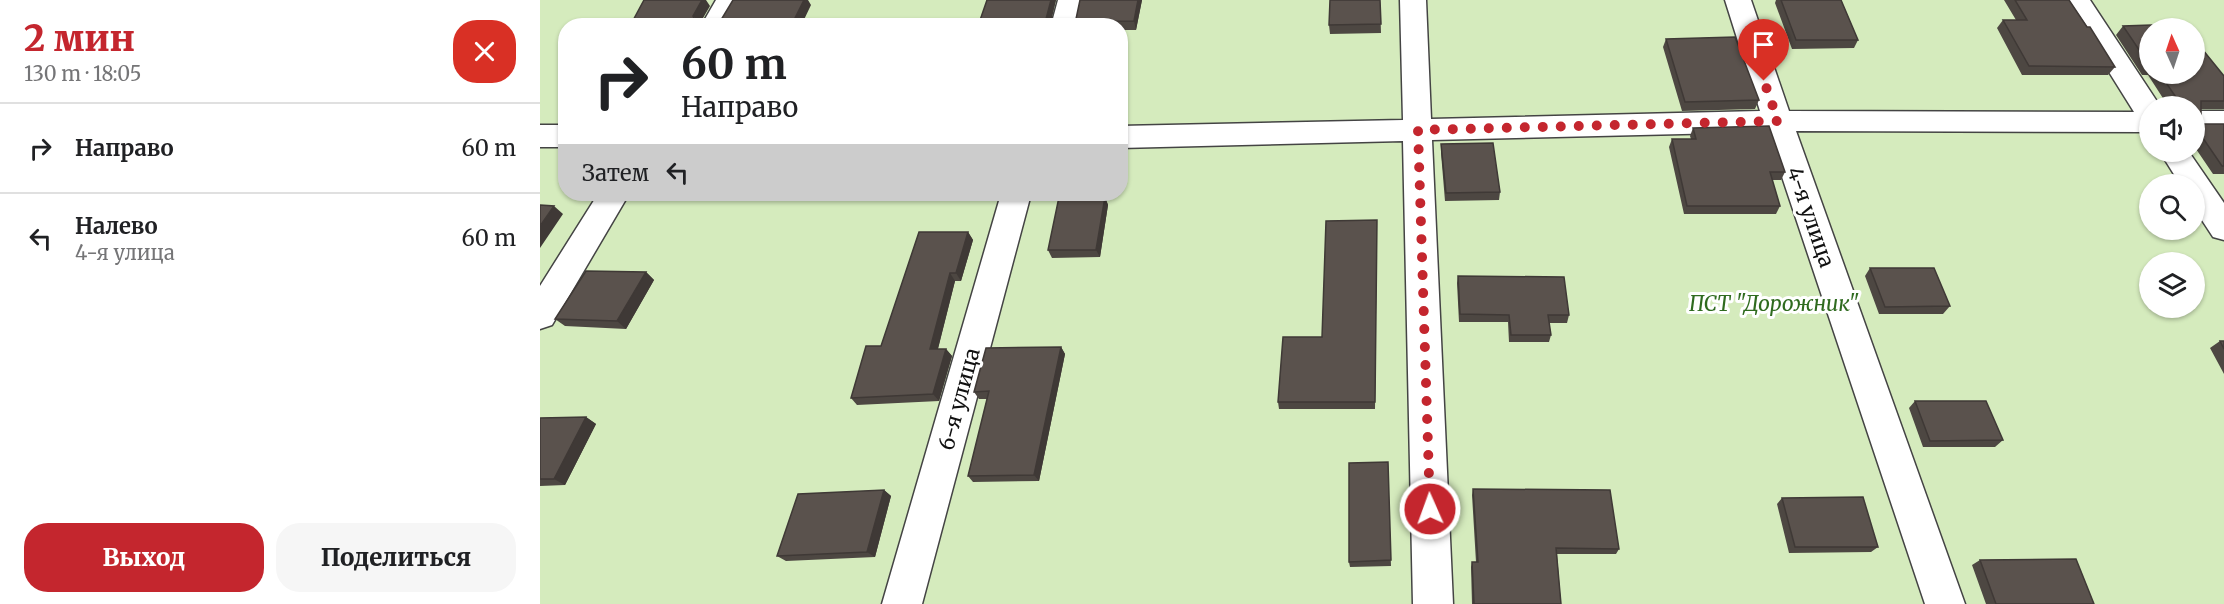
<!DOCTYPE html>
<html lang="ru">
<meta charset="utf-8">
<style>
body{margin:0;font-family:Merriweather,serif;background:#f6f6f6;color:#202124;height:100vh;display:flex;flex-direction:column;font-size:22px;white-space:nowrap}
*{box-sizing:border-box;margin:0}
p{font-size:20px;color:#757577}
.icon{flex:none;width:33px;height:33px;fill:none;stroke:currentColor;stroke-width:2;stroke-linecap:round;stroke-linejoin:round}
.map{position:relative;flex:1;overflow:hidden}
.panel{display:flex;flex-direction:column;background:#fff;width:540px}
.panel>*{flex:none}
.guide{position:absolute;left:18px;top:18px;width:570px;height:183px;border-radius:24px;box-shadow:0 2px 4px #0004;background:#fff;color:#202124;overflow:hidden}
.needle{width:39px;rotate:357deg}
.buttons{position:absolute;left:1599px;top:18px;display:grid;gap:12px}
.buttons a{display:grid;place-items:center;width:66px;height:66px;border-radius:50%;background:#fff;box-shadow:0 2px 4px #0004;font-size:30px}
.pin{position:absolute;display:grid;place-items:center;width:51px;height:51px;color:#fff;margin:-62px -26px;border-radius:50% 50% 50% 0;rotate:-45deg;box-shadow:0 0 6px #0007}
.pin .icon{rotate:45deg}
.me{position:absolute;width:66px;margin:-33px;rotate:358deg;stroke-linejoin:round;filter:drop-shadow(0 0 4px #0008)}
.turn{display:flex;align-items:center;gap:21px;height:126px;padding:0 24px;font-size:27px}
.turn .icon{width:78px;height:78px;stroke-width:2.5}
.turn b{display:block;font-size:42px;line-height:51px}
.then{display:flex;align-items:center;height:57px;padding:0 24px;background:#0003;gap:12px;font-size:22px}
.round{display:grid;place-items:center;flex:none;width:63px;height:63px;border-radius:24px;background:#f6f6f6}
.head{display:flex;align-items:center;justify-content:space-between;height:102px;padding:0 24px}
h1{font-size:36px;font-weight:800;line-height:45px;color:#c4262e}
.action{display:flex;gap:12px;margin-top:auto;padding:12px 24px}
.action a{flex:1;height:69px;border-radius:24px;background:#c4262e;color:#fff;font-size:24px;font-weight:800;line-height:69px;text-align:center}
.action a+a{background:#f6f6f6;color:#202124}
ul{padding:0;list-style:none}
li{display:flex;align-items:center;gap:18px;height:90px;padding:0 24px;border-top:2px solid #e0e0e0}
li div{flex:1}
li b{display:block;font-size:22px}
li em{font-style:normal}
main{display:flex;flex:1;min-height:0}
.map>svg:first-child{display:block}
.green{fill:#d5ebbd;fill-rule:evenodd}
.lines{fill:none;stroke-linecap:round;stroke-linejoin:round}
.street-casing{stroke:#444;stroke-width:3}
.street{fill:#fff;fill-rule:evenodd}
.wall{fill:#4d4742}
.shaded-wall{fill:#3f3936}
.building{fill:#5a524d;stroke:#3f3936;stroke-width:1.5}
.route{stroke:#c4262e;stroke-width:10;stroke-dasharray:0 18}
.labels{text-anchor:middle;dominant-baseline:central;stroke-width:6;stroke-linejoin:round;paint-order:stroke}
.street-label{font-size:21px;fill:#111;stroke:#fff}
.park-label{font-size:21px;font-style:italic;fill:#2f6b1f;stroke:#fff}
</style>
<main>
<section class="panel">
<div class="head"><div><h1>2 мин</h1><p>130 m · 18:05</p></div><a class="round" style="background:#d93025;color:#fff"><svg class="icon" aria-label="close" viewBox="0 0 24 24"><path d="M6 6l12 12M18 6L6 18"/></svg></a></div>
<ul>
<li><svg class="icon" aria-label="right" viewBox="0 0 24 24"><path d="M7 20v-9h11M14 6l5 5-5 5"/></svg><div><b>Направо</b></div><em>60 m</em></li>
<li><svg class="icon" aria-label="left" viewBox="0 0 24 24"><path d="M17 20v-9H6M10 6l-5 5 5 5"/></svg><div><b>Налево</b><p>4-я улица</p></div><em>60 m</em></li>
</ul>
<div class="action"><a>Выход</a><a>Поделиться</a></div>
</section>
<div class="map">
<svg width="1684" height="604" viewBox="0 0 1684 604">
<rect width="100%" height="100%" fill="#fffdf5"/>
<path class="green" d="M0 0H1684V604H0ZM26 26H580V194H26ZM1610 28H1654V74H1610ZM1610 106H1654V152H1610ZM1610 184H1654V230H1610ZM1610 262H1654V308H1610Z"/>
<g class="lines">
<g class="street-casing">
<path id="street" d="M176 0H202L187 26H161Z
M518 0H544L537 26H511Z
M860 0H886L891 119 1220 111 1185 0H1211L1249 111 1594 112 1524 0H1550L1620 106H1610V132L1256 131 1425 604H1385L1227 132 892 140 913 604H873L863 141 580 148V126L863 120Z
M1654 111H1684V131H1654Z
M0 125H26V147H0Z
M1620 152H1649L1684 203V240L1673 237 1654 208V184H1640Z
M58 194H89L12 325 0 329V286Z
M461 194H491L382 604H342Z"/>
</g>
<use href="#street" class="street"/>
</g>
<path class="wall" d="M447 0H516L511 19H536L540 0H602L596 30H580V26H438Z
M840 0 841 33 790 34 789 25Z
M1236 0H1301L1318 40 1314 48 1252 49 1235 3Z
M1464 0H1529L1575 67 1568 75H1482L1457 28 1463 20H1476Z
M1583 26 1610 28V74H1654L1684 76V109H1661V124H1684V174H1673L1654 146V106H1628L1608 75H1602L1576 35Z
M1126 39 1219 100 1215 109 1142 111 1123 47Z
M1153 128 1245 172 1241 180H1232L1240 206 1236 214H1144L1129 147 1132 139H1151L1150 136Z
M901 144 960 192 959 200 905 201 901 153Z
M565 197 568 205 560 257 512 258 508 250Z
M837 220 835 409H739L738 402 782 337Z
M428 232 433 240 421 281H415L398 349H406L412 356 399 401 317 405 311 398 341 346Z
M1330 268 1410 306 1403 314H1339L1325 276Z
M106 272 114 280 86 329 25 326 15 319Z
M918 276 1029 315 1027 323H1009L1011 335 1009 342H969L968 322H919L917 283Z
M1680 341H1684V374L1670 348Z
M521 347 525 354 499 481 433 482 428 476 447 399H439L434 392Z
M1375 401 1463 440 1455 447H1383L1369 408Z
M46 417 56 424 25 485 0 486V418Z
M848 462 851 566 810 567 809 562Z
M933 489 1079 549 1076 554H1017L1021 604H932L931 567 932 562H936L932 495Z
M344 490 351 496 335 557 246 561 237 556Z
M1242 498 1338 547 1331 552 1249 553 1237 504Z
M1440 560 1554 604H1446L1432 565Z"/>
<path class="shaded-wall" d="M155 0H166L170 6 159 25 153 16Z
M264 0H268L271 5 261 26H251Z
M511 0H516L511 22 506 19Z
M598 0H602L596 30 594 21Z
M565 197 568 205 560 257 556 250Z
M14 206 23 214 0 248V226Z
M428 232 433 240 421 281 416 273Z
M106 272 114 280 86 329 77 321Z
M410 273 415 281 396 356 390 349Z
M521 347 525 354 499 481 494 475Z
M406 349 412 356 399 401 393 394Z
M46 417 56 424 25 485 14 479Z
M344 490 351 496 335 557 327 552Z"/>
<path class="building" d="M104 0H162L153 16 155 20H181L193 0H264L251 26H90Z
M447 0H511L506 19H536L540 0H598L594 21 493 22 492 26H438Z
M790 0H840L841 24 789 25Z
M1241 0H1301L1318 40H1256Z
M1475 0H1529L1547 27H1550L1575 67 1489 66 1463 20H1487Z
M1642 24 1646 28H1610V66L1583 26Z
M1195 37 1219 100 1145 102 1126 39Z
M1654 39 1684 76V101H1661V124H1684V166H1682L1654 125V106H1642L1620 74H1654Z
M1229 126 1245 172H1230L1240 206H1147L1132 139H1156L1153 128Z
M953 143 960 192 906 193 901 144Z
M519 197H565L556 250H508Z
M0 205 14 206 0 226Z
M837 220 835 402H738L743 337H782L786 221Z
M379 232H428L416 273H410L390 349H406L393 394 311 398 326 346H341Z
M1330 268H1394L1410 306 1345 307Z
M46 271 106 272 77 321 15 319Z
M918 276 1024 277 1029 315H1008L1011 335H971L969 315 920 314Z
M1680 341H1684V349Z
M521 347 494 475 428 476 449 391 434 392 446 348Z
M1375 401H1446L1463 440 1390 441Z
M46 417 14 479H0V418Z
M848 462 851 560 809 562V463Z
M933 489 1070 490 1079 549 1016 548 1021 604H934L932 562H938Z
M344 490 327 552 237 556 258 494Z
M1323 497 1338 547H1255L1242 498Z
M1536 559 1554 604H1456L1440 560Z"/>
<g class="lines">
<path class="route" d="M890 509 878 130 1238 121 1224 81"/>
</g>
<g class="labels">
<g class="street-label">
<text transform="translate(1271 217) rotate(71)">4-я улица</text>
<text transform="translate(419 399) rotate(-75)">6-я улица</text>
</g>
<g class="park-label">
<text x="1234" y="303">ПСТ "Дорожник"</text>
</g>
</g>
</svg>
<div class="buttons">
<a><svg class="needle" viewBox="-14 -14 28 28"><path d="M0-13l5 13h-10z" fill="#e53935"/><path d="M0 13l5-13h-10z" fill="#757577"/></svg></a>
<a><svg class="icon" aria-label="sound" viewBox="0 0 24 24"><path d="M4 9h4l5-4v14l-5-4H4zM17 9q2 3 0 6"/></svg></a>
<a><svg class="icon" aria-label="search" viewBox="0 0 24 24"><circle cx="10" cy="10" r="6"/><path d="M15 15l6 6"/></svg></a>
<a><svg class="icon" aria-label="layers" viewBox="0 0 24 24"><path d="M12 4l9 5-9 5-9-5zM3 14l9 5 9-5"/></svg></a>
</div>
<div class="pin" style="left:1224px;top:81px;background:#d93025"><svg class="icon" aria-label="arrive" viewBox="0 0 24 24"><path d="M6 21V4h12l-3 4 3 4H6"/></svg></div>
<svg class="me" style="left:890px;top:509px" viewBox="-20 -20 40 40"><circle r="17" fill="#c4262e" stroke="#fff" stroke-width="3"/><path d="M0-11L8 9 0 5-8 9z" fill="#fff"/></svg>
<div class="guide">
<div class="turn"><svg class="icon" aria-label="right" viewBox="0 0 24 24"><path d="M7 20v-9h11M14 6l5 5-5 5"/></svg><div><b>60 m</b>Направо</div></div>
<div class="then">Затем<svg class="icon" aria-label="left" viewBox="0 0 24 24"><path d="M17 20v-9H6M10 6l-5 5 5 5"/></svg></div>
</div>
</div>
</main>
